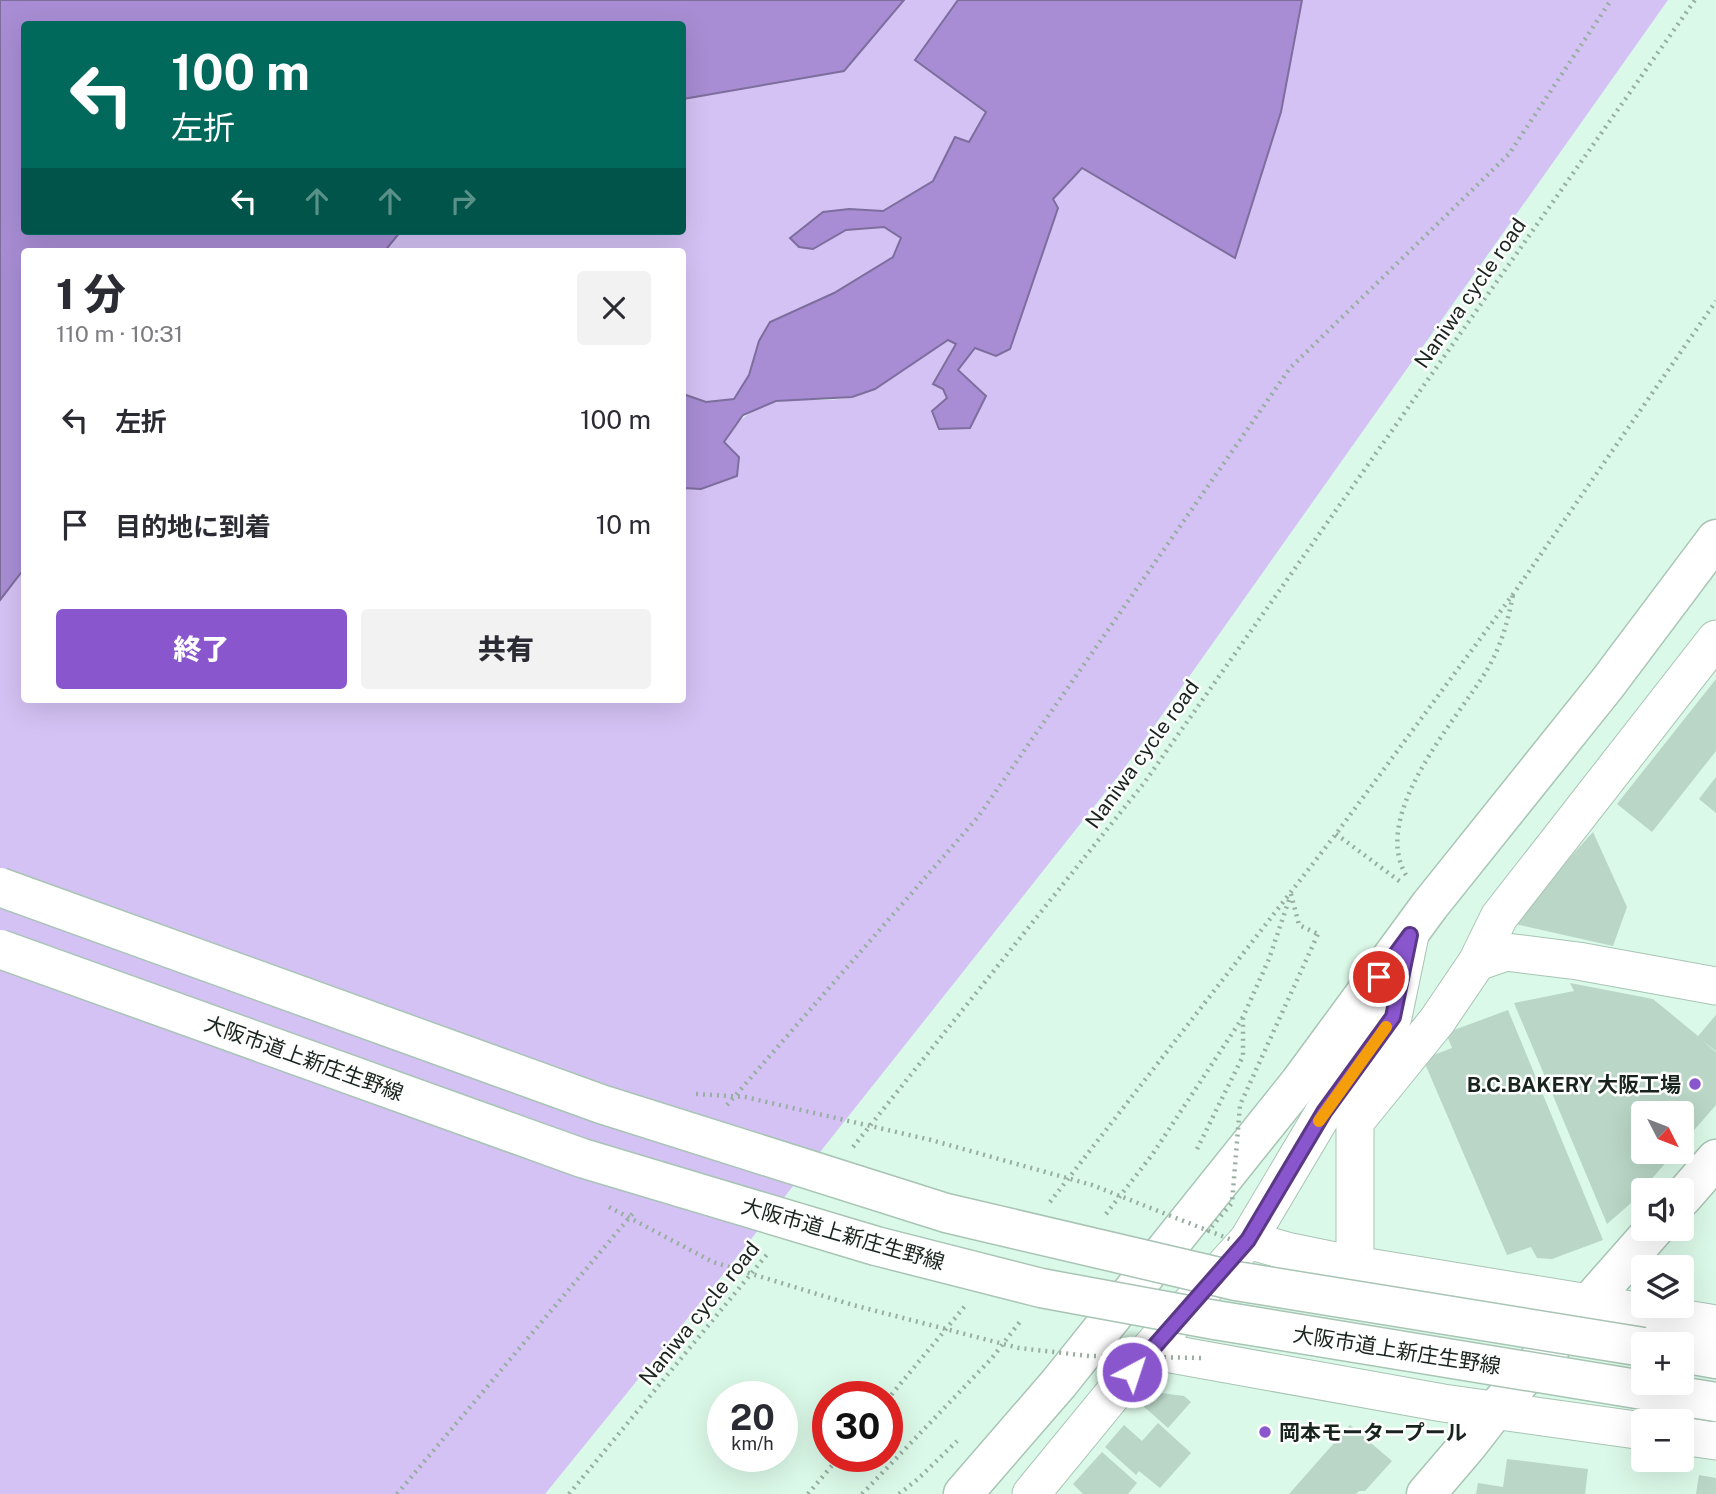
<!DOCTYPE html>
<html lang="ja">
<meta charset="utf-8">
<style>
body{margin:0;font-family:"Public Sans","Noto Sans JP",sans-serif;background:#f2f2f3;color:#2b2b33;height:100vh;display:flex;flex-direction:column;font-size:26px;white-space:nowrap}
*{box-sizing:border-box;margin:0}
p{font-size:23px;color:#7c7c81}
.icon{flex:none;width:38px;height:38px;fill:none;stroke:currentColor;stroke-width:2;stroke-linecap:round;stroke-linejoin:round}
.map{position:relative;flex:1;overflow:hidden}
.side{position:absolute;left:21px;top:248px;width:665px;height:455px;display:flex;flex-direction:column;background:#fff;border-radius:7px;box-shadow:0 7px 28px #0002}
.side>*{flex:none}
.hud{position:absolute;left:21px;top:21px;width:665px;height:214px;border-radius:7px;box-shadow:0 7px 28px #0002;background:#00695c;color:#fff;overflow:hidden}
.needle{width:46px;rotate:132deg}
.tools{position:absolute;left:1631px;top:1101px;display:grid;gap:14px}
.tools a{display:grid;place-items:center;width:63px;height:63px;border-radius:7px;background:#fff;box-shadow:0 7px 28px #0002;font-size:35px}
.speed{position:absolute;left:707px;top:1381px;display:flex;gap:14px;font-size:35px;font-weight:700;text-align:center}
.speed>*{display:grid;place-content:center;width:91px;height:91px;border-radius:50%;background:#fff;box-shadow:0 7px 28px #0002;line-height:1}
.speed small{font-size:18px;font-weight:400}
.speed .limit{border:10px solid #d22;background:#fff;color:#111}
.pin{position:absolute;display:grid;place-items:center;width:60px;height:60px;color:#fff;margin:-30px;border:4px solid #fff;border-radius:50%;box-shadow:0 2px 7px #0007}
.me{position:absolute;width:77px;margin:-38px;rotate:40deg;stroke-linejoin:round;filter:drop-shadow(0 0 5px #0008)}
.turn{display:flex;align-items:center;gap:24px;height:147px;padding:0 35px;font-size:32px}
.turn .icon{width:91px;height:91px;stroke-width:2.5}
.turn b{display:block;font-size:49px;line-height:60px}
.lanes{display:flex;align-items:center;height:66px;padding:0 35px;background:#0003;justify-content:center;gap:35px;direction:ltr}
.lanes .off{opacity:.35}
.round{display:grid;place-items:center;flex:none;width:74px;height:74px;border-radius:7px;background:#f2f2f3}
.headline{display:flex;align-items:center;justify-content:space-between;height:119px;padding:0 35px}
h1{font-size:42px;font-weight:800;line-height:52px}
.button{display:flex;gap:14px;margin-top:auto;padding:14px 35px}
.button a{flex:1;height:80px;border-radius:7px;background:#8a56ce;color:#fff;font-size:28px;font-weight:800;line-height:80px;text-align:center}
.button a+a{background:#f2f2f3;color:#2b2b33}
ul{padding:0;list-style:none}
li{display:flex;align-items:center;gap:21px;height:105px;padding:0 35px}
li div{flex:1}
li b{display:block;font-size:26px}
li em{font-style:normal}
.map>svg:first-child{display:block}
.green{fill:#d4c2f4}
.water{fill:#a88dd4;stroke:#7d6e9d;stroke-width:2}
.building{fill:#b9d6c6}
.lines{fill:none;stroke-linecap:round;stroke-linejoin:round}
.street-casing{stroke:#a8c4b4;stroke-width:39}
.secondary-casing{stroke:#a8c4b4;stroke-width:41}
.primary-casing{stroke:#a8c4b4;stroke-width:41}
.path{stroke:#97aea1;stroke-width:4.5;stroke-dasharray:2 5;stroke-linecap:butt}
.street{stroke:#fff;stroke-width:37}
.secondary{stroke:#fff;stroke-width:38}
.primary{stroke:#fff;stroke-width:38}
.primary-bridge-casing{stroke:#a8c4b4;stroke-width:41;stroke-linecap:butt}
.path-bridge{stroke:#97aea1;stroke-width:4.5;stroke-dasharray:2 5;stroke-linecap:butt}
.primary-bridge{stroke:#fff;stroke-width:38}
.route-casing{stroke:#5a3886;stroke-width:18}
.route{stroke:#8a56ce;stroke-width:12}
.slow{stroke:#f59e0b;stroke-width:12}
.poi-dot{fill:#8a56ce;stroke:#fefefe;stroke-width:2.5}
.labels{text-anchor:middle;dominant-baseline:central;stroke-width:5;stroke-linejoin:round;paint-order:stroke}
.street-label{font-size:21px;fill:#19241e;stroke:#fefefe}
.poi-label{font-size:21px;font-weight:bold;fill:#19241e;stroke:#fefefe;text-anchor:end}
</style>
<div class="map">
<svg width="1716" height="1494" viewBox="0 0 1716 1494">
<rect width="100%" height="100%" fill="#dbf9e8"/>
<path class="green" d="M904 0H958L915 60 986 111 969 142 955 138 933 181 883 211 849 209 813 249 846 229 884 227 901 238 894 256 834 293 770 322 759 341 749 375 734 399 706 402 683 394 682 252H384L401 231H682L683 99 844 71Z
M1302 0H1668L1123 770 717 1282 545 1494H0V600L24 569V700H682L683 488 701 489C725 440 734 402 797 400 815 400 838 401 856 396 885 387 921 357 948 340L956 343 943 389 947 398 939 429 958 370 975 347 1053 199 1082 167 1281 112Z"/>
<path class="water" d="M0 0H904L844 71 683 99 682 24H24V231H401L384 252H24V569L0 600Z
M958 0H1302L1281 112 1235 258 1082 168 1053 199 1058 208 1010 349 996 356 975 348 958 370 986 396 970 428 939 429 932 411 947 398 943 389 933 384 956 344 948 340 875 389 852 397 776 401 743 415 724 442 739 457 737 476 701 489 683 488V394L706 402 734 399 749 375 759 341 770 322 834 293 893 257 901 238 884 227 846 230 813 249 799 247 790 238 823 212 849 209 883 211 933 181 955 137 969 142 986 112 915 60Z"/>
<path class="building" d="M1716 679V751L1652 832 1617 804Z
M1716 777V813L1699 799Z
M1593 832 1627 907 1613 946 1511 923Z
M1570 983 1653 999 1698 1036 1716 1015V1051L1701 1040 1716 1052V1105L1682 1144V1113H1643V1152H1675L1630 1204 1607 1224 1514 1003 1574 991Z
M1508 1010 1603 1240 1552 1259 1537 1258 1531 1247 1507 1255 1423 1059 1452 1048 1446 1033Z
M1153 1392 1184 1396 1191 1402 1168 1428 1142 1405Z
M1158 1423 1191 1453 1160 1488 1139 1471 1136 1475 1105 1447 1124 1425 1142 1441Z
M1350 1425 1392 1461 1365 1491H1359L1356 1494H1289Z
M1102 1452 1137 1483 1128 1494H1083L1073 1484Z
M1507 1459 1588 1469 1585 1494H1476L1478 1483 1503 1487Z
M1699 1475 1716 1478V1494H1696Z"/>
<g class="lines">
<g class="street-casing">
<path id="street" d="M1477 962 1506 952 1578 961 1716 986
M1248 1240 1287 1251 1355 1265 1716 1324
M1355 1265V1122L1437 1021 1477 962 1499 917 1716 639
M1149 1350 1443 1403 1643 1431
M1682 1436 1716 1441
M1031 1494 1149 1350 1248 1240 1324 1112 1393 1017 1410 935"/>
</g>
<g class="secondary-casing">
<path id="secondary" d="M1682 1198 1716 1159
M963 1494 1059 1383 1300 1082 1430 905 1607 684 1716 539
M1426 1494 1467 1446 1495 1410 1655 1228"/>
</g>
<g class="primary-casing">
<path id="primary" d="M1682 1353 1716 1359"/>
</g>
<path class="path" d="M1336 834 1402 883
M1406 875C1370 814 1456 721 1487 670 1501 646 1508 622 1513 594
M1291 894 1299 925 1318 934
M727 1105 978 817 1290 368 1509 154 1611 0
M853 1147 1144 783 1695 0
M1197 1149 1243 1056V1018
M1050 1202 1336 834 1514 593 1716 301
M1106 1214 1152 1155 1243 1017 1269 959 1290 897
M887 1400 965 1306
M397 1494 634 1212
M569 1494 769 1252
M808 1494 840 1456
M862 1494 992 1358 1022 1319
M899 1494 918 1479 957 1441"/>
<use href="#street" class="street"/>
<use href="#secondary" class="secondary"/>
<use href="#primary" class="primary"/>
<g class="primary-bridge-casing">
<path id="primary-bridge" d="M0 887 601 1104 946 1213 1236 1281 1643 1347
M0 949 582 1158 876 1246 1041 1288 1215 1320 1716 1402"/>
</g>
<path class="path-bridge" d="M696 1094 745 1097 931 1140 1092 1185 1232 1240
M609 1207 713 1262 853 1305 1019 1348 1089 1356 1204 1358
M1207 1232 1232 1203 1240 1105 1318 934"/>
<use href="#primary-bridge" class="primary-bridge"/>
</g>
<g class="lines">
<g class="route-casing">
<path id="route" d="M1132 1372 1248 1240 1324 1112 1393 1017 1410 935 1379 977"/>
</g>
<use href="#route" class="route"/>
<path class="slow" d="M1319 1121 1386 1027"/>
</g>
<g class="poi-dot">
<circle cx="1695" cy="1084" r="7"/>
<circle cx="1265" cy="1432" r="7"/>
</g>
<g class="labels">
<g class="street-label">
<text transform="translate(1470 293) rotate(-55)">Naniwa cycle road</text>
<text transform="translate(1142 754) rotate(-54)">Naniwa cycle road</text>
<text transform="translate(304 1058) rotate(20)">大阪市道上新庄生野線</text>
<text transform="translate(843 1234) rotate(16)">大阪市道上新庄生野線</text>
<text transform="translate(699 1313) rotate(-51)">Naniwa cycle road</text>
<text transform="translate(1397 1350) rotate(9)">大阪市道上新庄生野線</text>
</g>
<g class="poi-label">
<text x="1681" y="1084">B.C.BAKERY 大阪工場</text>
<text x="1279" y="1432" text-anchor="start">岡本モータープール</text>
</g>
</g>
</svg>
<div class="tools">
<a><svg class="needle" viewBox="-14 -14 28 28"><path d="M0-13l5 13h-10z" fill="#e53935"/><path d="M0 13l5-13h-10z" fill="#7c7c81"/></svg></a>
<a><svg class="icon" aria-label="sound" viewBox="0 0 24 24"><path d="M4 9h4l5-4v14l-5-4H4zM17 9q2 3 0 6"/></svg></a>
<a><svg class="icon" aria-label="layers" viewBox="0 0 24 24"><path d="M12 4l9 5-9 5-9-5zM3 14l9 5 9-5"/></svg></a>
<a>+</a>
<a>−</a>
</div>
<div class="speed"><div>20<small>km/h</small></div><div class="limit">30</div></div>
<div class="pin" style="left:1379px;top:977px;background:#d93025"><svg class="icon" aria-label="arrive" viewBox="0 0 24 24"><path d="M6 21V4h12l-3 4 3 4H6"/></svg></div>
<svg class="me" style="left:1132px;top:1372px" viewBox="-20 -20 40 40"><circle r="17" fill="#8a56ce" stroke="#fff" stroke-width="3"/><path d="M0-11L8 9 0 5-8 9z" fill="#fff"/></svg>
<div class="hud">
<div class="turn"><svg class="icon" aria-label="left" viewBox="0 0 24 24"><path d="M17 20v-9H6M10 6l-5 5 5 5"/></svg><div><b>100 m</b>左折</div></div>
<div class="lanes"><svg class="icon" aria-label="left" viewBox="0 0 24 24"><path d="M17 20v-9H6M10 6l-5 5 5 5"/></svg><svg class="icon off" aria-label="ahead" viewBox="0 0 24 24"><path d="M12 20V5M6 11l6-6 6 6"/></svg><svg class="icon off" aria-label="ahead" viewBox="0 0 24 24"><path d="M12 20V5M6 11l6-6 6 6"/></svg><svg class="icon off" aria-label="right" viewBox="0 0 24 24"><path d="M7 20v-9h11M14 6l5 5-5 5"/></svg></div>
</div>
<section class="side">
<div class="headline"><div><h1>1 分</h1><p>110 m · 10:31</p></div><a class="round"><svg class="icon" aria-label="close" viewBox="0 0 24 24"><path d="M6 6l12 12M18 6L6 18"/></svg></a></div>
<ul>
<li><svg class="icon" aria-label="left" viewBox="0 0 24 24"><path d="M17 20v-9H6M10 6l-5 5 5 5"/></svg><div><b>左折</b></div><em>100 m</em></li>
<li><svg class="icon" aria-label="arrive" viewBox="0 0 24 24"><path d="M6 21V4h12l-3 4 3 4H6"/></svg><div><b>目的地に到着</b></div><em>10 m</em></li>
</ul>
<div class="button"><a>終了</a><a>共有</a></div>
</section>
</div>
